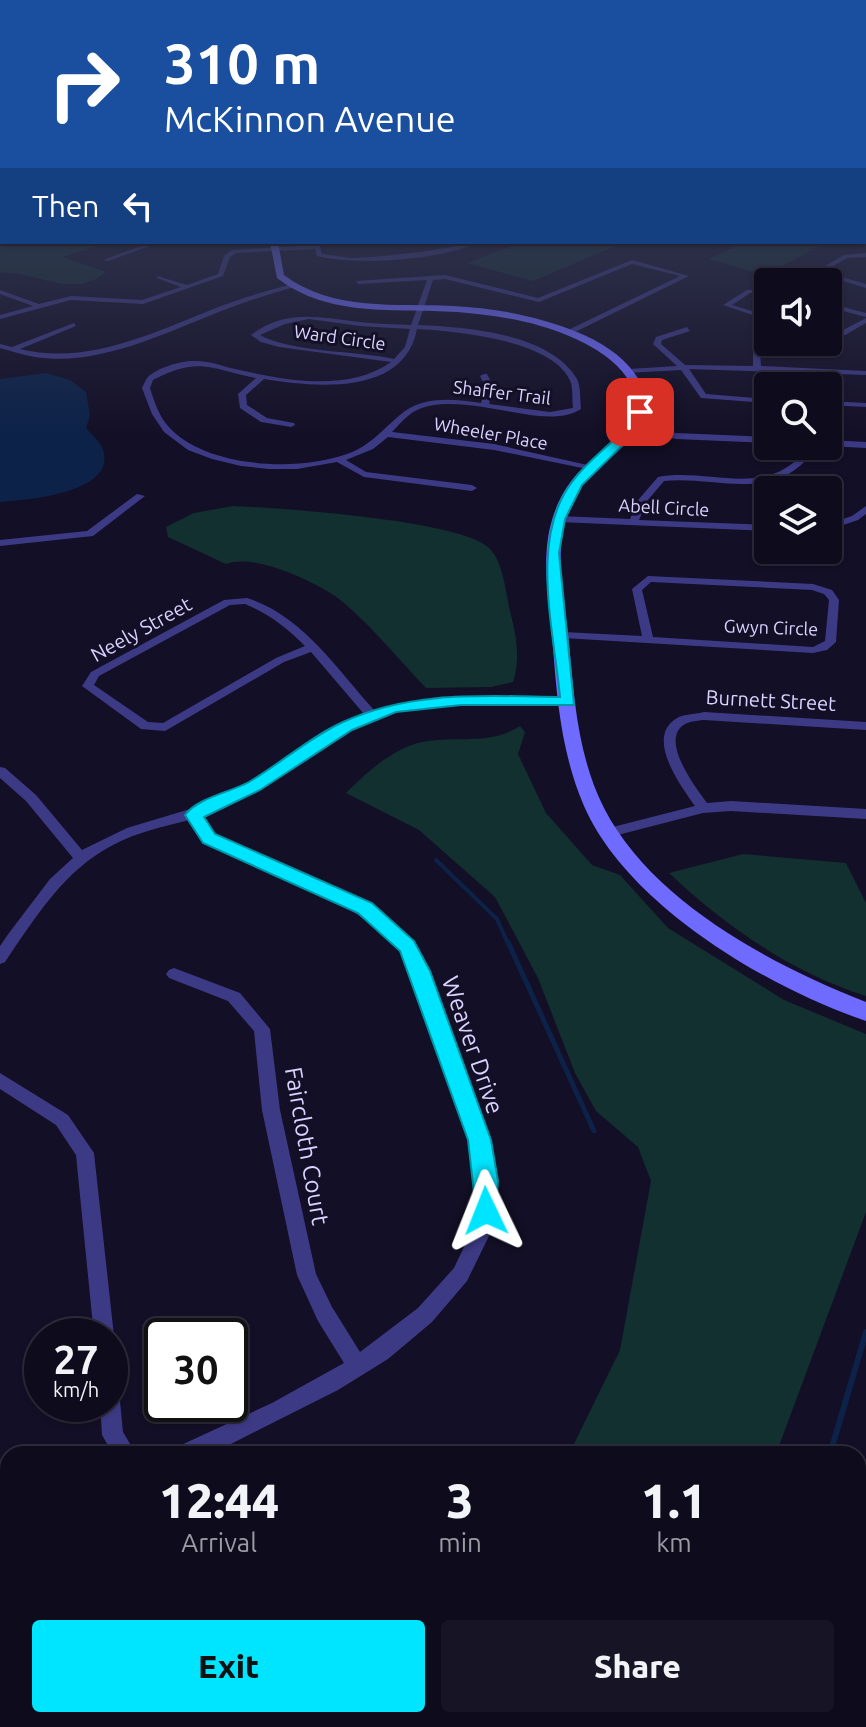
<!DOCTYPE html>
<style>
body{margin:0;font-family:Ubuntu,sans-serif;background:#171425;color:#f1f3f6;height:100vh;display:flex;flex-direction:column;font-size:30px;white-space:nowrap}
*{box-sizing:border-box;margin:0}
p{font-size:26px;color:#9b9ba3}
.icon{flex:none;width:44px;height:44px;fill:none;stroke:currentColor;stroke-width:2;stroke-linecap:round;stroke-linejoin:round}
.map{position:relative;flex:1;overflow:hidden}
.side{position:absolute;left:0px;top:1446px;width:866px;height:282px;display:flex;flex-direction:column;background:#0e0b1c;border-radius:24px 24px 0 0;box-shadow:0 2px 6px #0004,0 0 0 2px #2e2b3b}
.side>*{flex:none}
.banner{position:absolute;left:0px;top:0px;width:866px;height:244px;box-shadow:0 2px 6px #0004,0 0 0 2px #2e2b3b;background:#1a4fa0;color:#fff;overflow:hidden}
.fabs{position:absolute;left:754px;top:268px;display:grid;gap:16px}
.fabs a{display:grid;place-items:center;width:88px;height:88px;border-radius:8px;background:#0e0b1c;box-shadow:0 2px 6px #0004,0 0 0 2px #2e2b3b;font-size:40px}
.speed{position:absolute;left:24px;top:1318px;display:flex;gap:16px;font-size:40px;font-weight:700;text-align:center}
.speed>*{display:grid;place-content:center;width:104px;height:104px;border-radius:50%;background:#0e0b1c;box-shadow:0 2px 6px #0004,0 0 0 2px #2e2b3b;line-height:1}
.speed small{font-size:20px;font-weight:400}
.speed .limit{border:4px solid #111;border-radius:12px;background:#fff;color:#111}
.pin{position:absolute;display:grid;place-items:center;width:68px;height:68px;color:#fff;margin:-34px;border-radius:16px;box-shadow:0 4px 12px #0006}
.me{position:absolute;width:88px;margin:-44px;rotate:358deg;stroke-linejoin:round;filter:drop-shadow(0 0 6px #0008)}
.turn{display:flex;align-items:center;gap:28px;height:168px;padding:0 32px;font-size:36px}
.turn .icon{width:104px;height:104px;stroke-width:2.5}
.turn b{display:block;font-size:56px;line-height:68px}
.then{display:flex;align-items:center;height:76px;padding:0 32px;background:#0003;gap:16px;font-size:30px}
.eta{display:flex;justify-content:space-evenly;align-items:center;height:136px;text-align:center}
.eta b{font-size:48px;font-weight:800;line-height:56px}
.cta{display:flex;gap:16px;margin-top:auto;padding:16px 32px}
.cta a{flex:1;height:92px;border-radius:8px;background:#00e5ff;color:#111;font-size:32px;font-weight:800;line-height:92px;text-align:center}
.cta a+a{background:#171425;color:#f1f3f6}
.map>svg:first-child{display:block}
.green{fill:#12302f}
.water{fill:#0c2248}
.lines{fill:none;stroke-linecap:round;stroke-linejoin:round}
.stream-far2{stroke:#0c2248;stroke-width:4}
.stream-far1{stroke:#0c2248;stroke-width:5}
.stream{stroke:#0c2248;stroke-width:6}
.street{fill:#3d3a85;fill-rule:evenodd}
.secondary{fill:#6f6bff;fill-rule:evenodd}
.route{fill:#00e5ff;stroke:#0095a6;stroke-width:2}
.labels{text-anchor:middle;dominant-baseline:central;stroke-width:6;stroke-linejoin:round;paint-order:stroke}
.far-street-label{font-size:18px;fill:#d9d4ff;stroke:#130f26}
.street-label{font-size:20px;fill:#d9d4ff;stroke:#130f26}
.near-street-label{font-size:24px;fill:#d9d4ff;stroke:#130f26}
</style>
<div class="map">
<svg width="866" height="1727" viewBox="0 0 866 1727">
<rect width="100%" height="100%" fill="#130f26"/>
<path class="green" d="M0 198 2 242H111L62 257 106 272C73 301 33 269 0 273Z
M522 242H618L622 243 533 281 467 263Z
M745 242H827L765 275 709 259Z
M233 506C279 508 461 520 489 548 503 561 506 593 510 611 516 635 521 658 513 682L491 687 426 688C402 663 362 615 335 596 311 580 253 553 226 564L168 537 166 527 194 513Z
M520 726 525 732 518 754 546 813 592 865 620 875 668 928 784 1000 866 1034V1212L776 1454H569L620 1350 651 1181 638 1147 596 1111 575 1073 538 978 495 897 419 830 346 793C366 773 390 751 418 743 454 734 487 747 520 726Z
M743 854 846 863 866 903V996C792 973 725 926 669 873Z
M428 1720H652L650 1727H428Z"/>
<path class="water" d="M46 373 70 380 86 392 90 415 86 428C92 435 103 444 104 453 112 494 25 500 0 502V379Z"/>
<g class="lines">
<path class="stream-far2" d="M436 860 497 919 508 944"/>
<path class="stream-far1" d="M508 942 594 1131"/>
<path class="stream" d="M830 1454 866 1332"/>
<path class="street" d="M152 242H161L108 261 103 260Z
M313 242H319L322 254 351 258 373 257 421 252 480 242C442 260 358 266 317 256L315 249 236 253 230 257 223 276 143 304 71 300 0 319V315L33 306 0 294V290L39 304 71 296 142 300 181 287 157 278V276L187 285 218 274 224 256 232 250 314 245Z
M866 253V257L847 258 823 272 866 284V288L815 272 844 255Z
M632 260 689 276 569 335 566 331 680 276 632 264 539 302 445 279 433 280 418 325C465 327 550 333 577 379 581 387 580 400 581 409 568 417 554 417 539 416 504 413 447 394 415 411 406 416 399 425 392 432L494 444 592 466V470L494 450 388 437 373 449 346 460 366 472 472 485 477 488 472 491 364 477 337 462 297 469H269L241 466 212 459 188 450 164 432 152 414 142 388C143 386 146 379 148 377 157 368 180 361 193 361 208 360 222 366 235 369 283 380 348 393 391 362L279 347 261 342 251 335C287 308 320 318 360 322 377 324 394 324 411 325L427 280 358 284 356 281 445 275 538 298ZM309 319 360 326 410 329 405 347 394 359C358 351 289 352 260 335L285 324ZM417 329C455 331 556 340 571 383 573 390 572 400 573 408L550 412 489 404 494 388 487 374H484L480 376 486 388 481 403C454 399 422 395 400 415 382 430 370 446 347 454 297 472 205 468 168 426 159 416 154 401 150 388L153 380C199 356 210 369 256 378L238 394 240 408 261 422 291 427 295 425 294 423 267 418 247 405 246 395 264 379C314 387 404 397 417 329Z
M292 284 294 287C270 294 247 301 224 310 166 332 100 367 35 357 23 355 12 351 0 348V344L12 347 74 323 76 326 20 349C87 366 155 332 216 308 241 298 266 291 292 284Z
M768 289V293H750L732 305 768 316V320L723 305 747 290Z
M828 303 866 313V317L828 307Z
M866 318V323L831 343 825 342H828V338Z
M687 327 690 331 662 340 661 344 685 365 753 366V348L771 342H782L760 351 761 366 866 371V375L689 369 706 394 768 399V403L701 398 681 370 626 373V369H629L677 366 653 344 656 337Z
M806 342H820L816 344Z
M828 401 866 403V407L828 405Z
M634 425 676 433 768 437V443L676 439 631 430 630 428Z
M828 440 866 442V448L828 446Z
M798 446H806V460C768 501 713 476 664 481L648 500 639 520 768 525V531L559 522 554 519 559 516 630 519 639 499 658 477C707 468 757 496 798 459Z
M137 494 145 496 93 536 0 546V540L87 531Z
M866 506V514L858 520 828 530V524L852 516Z
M648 576 813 584 832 590 839 600 836 642 827 650 813 653 563 638 557 635 563 632 642 636 632 589ZM651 582 812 590 824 594 829 600 825 641 813 647 653 637 642 590Z
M247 598C302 615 337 669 374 710 438 693 502 696 568 697L574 701 568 705C496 703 416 694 350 729 298 756 258 800 201 816L214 835 242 850 359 901 385 918 407 940 428 971 485 1127 495 1179 491 1229 489 1236 467 1281 432 1322 388 1359 338 1390 211 1454H176L179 1446 272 1403 344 1363 318 1321 297 1275 262 1110 254 1031 228 1001 169 978 166 974 169 970 174 968 240 993 270 1029 280 1110 316 1274 332 1307 360 1352 418 1308 454 1268 473 1228 477 1179 473 1153 459 1100 413 973 397 948 375 926 349 909 232 857 204 841 189 820C163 827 137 832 113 845 64 870 35 918 5 962L0 964V946L9 933 50 879 73 858 26 801 0 778V767L5 768 36 795 82 850 127 828 220 800 252 782 328 731 364 714 311 652 284 662 165 731 141 729 82 686 91 672 224 600ZM245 604C269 614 287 628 305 646L276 658 163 723 148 722 94 685 99 676 230 605Z
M704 712 866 722V730L704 720C696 721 686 721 680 728 664 746 696 788 707 803L731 801 866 809V819L731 811 703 813 610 837 605 835 603 832 605 829 695 806C680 785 643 735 679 717 686 714 696 714 704 712Z
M0 1073 68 1115 94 1153 114 1336 110 1344V1336H94L76 1155 56 1125 0 1089Z
M110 1391 117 1394 120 1401 123 1432 136 1454H113L102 1435 100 1404H110Z"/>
<path class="secondary" d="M864 195H866V199H864Z
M270 242H278L284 275C333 312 396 303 453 306 495 308 538 316 577 332 599 341 621 354 635 374 671 423 615 449 586 480 577 490 570 503 566 517 554 557 565 602 569 643 574 698 578 757 604 808 652 902 772 965 866 1002V1021C768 988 627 905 584 806 562 755 557 701 553 647 550 606 540 560 552 520 557 503 565 487 578 473 603 448 656 421 627 378 614 358 590 345 569 336 534 321 495 315 457 312 395 308 329 318 277 278Z"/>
</g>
<linearGradient id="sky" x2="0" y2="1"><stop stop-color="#0a0815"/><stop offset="0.45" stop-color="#333752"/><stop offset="1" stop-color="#333752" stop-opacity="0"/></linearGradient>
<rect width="866" height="437" fill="url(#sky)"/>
<path class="route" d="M636 410 646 412 638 430 582 485 565 519 559 553 574 705H461L396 712 352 730 260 790 204 817 215 834 372 903 414 941 430 971 491 1140 498 1181 495 1219 486 1223 477 1219 468 1140 400 951 358 913 203 843 185 815C197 798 231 792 249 782 281 763 310 737 343 722 412 690 485 696 560 697 554 631 529 538 572 482 592 454 619 443 636 410Z"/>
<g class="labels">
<g class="far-street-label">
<text transform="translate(340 337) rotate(8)">Ward Circle</text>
<text transform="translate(502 392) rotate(7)">Shaffer Trail</text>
<text transform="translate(491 433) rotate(10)">Wheeler Place</text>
<text transform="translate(664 507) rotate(3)">Abell Circle</text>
<text transform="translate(771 627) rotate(2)">Gwyn Circle</text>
</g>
<g class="street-label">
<text transform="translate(141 629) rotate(-29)">Neely Street</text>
<text transform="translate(771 700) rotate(3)">Burnett Street</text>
</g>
<g class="near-street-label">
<text transform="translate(473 1045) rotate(71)">Weaver Drive</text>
<text transform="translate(307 1146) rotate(80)">Faircloth Court</text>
</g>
</g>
</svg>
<div class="fabs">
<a><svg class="icon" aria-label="sound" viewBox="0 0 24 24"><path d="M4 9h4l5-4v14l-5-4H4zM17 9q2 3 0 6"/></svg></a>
<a><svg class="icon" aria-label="search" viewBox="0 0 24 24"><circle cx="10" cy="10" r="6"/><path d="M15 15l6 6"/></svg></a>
<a><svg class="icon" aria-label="layers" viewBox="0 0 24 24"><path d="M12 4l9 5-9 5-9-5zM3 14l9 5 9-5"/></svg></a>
</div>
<div class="speed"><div>27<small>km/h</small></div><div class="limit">30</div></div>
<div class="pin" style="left:640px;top:412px;background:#d93025"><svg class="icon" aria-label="arrive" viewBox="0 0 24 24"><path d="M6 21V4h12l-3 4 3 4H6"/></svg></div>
<svg class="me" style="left:486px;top:1211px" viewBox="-20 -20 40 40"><path d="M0-17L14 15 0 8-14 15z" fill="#00e5ff" stroke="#fff" stroke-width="4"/></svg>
<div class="banner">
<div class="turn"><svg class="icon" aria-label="right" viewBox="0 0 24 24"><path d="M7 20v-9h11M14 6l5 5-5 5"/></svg><div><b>310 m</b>McKinnon Avenue</div></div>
<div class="then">Then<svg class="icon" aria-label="left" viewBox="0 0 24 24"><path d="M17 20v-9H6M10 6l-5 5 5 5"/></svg></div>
</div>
<section class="side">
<div class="eta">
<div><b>12:44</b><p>Arrival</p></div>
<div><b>3</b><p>min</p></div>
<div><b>1.1</b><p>km</p></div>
</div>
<div class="cta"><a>Exit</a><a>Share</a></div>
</section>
</div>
